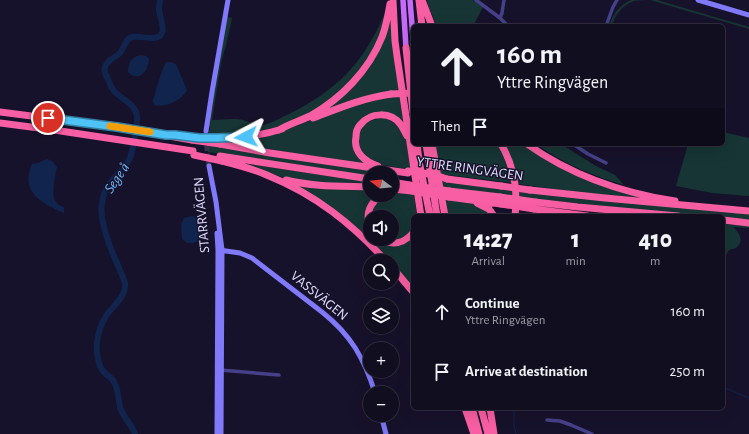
<!DOCTYPE html>
<meta charset="utf-8">
<style>
body{margin:0;font-family:"Alegreya Sans",sans-serif;background:#1e1c2d;color:#f1f3f6;height:100vh;display:flex;flex-direction:column;font-size:15px;white-space:nowrap}
*{box-sizing:border-box;margin:0}
p{font-size:13px;color:#9c9ca5}
.icon{flex:none;width:22px;height:22px;fill:none;stroke:currentColor;stroke-width:2;stroke-linecap:round;stroke-linejoin:round}
.map{position:relative;flex:1;overflow:hidden}
.side{position:absolute;left:411px;top:214px;width:314px;height:196px;display:flex;flex-direction:column;background:#110e20;border-radius:6px;box-shadow:0 4px 16px #0002,0 0 0 1px #302e3e}
.side>*{flex:none}
.top-card{position:absolute;left:411px;top:24px;width:314px;height:122px;border-radius:6px;box-shadow:0 4px 16px #0002,0 0 0 1px #302e3e;background:#110e20;color:#f1f3f6;overflow:hidden}
.needle{width:26px;rotate:286deg}
.fabs{position:absolute;left:363px;top:166px;display:grid;gap:8px}
.fabs a{display:grid;place-items:center;width:36px;height:36px;border-radius:50%;background:#110e20;box-shadow:0 4px 16px #0002,0 0 0 1px #302e3e;font-size:20px}
.pin{position:absolute;display:grid;place-items:center;width:34px;height:34px;color:#fff;margin:-17px;border:2px solid #fff;border-radius:50%;box-shadow:0 1px 4px #0007}
.me{position:absolute;width:44px;margin:-22px;rotate:266deg;stroke-linejoin:round;filter:drop-shadow(0 0 3px #0008)}
.turn{display:flex;align-items:center;gap:14px;height:84px;padding:0 20px;font-size:18px}
.turn .icon{width:52px;height:52px;stroke-width:2.5}
.turn b{display:block;font-size:28px;line-height:34px}
.then{display:flex;align-items:center;height:38px;padding:0 20px;background:#0003;gap:8px;font-size:15px}
.eta{display:flex;justify-content:space-evenly;align-items:center;height:68px;text-align:center}
.eta b{font-size:24px;font-weight:800;line-height:28px}
ul{padding:0;list-style:none}
li{display:flex;align-items:center;gap:12px;height:60px;padding:0 20px}
li div{flex:1}
li b{display:block;font-size:15px}
li em{font-style:normal}
.map>svg:first-child{display:block}
.green{fill:#163534}
.water{fill:#10244d}
.lines{fill:none;stroke-linecap:round;stroke-linejoin:round}
.stream{stroke:#10244d;stroke-width:1}
.river{stroke:#10244d;stroke-width:6}
.secondary-tunnel{stroke:#35314b;stroke-width:5;stroke-dasharray:5 2.5;stroke-linecap:butt}
.street{stroke:#454088;stroke-width:3.5}
.secondary{stroke:#8079f9;stroke-width:5}
.primary{stroke:#c76af9;stroke-width:5.5}
.highway{stroke:#f85ea3;stroke-width:7}
.highway-bridge{stroke:#f85ea3;stroke-width:7}
.route-casing{stroke:#337fa1;stroke-width:10}
.route{stroke:#4fc3f7;stroke-width:7}
.slow{stroke:#f59e0b;stroke-width:7}
.labels{text-anchor:middle;dominant-baseline:central;stroke-width:3;stroke-linejoin:round;paint-order:stroke}
.street-label{font-size:14px;fill:#e2defe;stroke:#17122b}
.water-label{font-size:15px;font-style:italic;fill:#70b6f9;stroke:#17122b}
</style>
<div class="map">
<svg width="749" height="434" viewBox="0 0 749 434">
<rect width="100%" height="100%" fill="#17122b"/>
<path class="green" d="M388 0H389L386 18 383 28 368 59 350 83 321 107 288 123 270 129 246 133 216 136H208L210 128 208 122 227 17 232 18 226 45 221 63 212 120C225 120 241 116 252 124L253 127C267 126 278 119 291 113 330 93 356 71 376 32 381 21 387 12 388 0Z
M427 0H473L483 7 473 26H437L429 8Z
M631 0H657L749 27V29L650 0C645 0 639 0 634 1 622 5 615 15 612 26H609C613 13 619 6 631 0Z
M390 14 400 90 384 92 327 110 326 108 360 76Z
M402 96 407 131 402 123 372 115 354 138 369 165 215 141 276 133 312 120 374 99Z
M384 117 399 126 406 140 411 170 377 164 365 158 358 146 357 135 366 122Z
M723 132 749 138V196L712 193 676 186 688 144H723Z
M434 144H498L507 162 512 183 440 174Z
M504 144H524L549 161 659 199 583 193 518 184Z
M536 144H561L596 166 615 175 624 185C593 176 562 163 536 144Z
M207 145 384 173H370V177L208 152Z
M228 161 370 182V185H342L289 179Z
M441 181 513 191V196L442 187Z
M290 183 370 188V195H379L375 198 367 225 370 231V239H377L385 244 413 236V289L392 265V261H389L368 239Z
M518 191 749 213V220L723 217V216H710L640 210 518 197Z
M392 193H397L414 194 417 216H413V230L399 240 383 239H392V217H370C371 214 371 210 372 207 376 200 384 195 392 195Z
M444 199C457 201 474 201 485 209 488 211 490 214 492 216H447Z
M723 224 749 226V228L733 227C739 232 745 241 736 248 734 249 731 249 729 250L726 255 723 253Z"/>
<path class="water" d="M142 55 146 56 149 59C149 71 138 83 128 72 128 62 132 56 142 55Z
M166 62H170L176 64 187 90C182 100 166 108 154 105 154 104 154 103 153 102 153 98 163 66 166 62Z
M47 159 52 161 57 167C55 174 51 197 56 202 58 205 61 206 64 207V213C43 204 19 192 32 164L38 163Z
M192 216 196 217 199 219 200 238 199 241 194 243H187L182 239 181 225 184 218Z"/>
<g class="lines">
<path class="stream" d="M723 387 749 398
M514 408V425L516 434"/>
<path class="river" d="M135 434C132 425 125 419 121 410 118 402 119 392 115 384 112 376 107 377 103 371 98 365 96 350 97 342 98 334 101 324 106 316 112 306 127 297 125 283 123 276 119 268 116 261 109 246 99 218 102 203 105 181 119 176 129 160 132 155 138 122 137 116 136 105 122 99 115 92 111 88 110 84 108 79 106 76 104 71 105 67 107 60 115 58 120 53 124 48 126 38 132 37 141 35 158 43 162 33 165 27 159 16 159 9 159 6 160 3 160 0"/>
<path class="secondary-tunnel" d="M206 131 207 149 209 166"/>
<path class="street" d="M476 0 500 18 508 26
M500 18 502 13 504 0
M606 26 613 7 617 0
M573 144 588 154 606 163
M220 370 279 375
M547 420 560 421 571 425 592 434"/>
<path class="secondary" d="M698 0 749 15
M206 131 212 92 228 0
M209 166 216 202 222 250 221 434
M219 250 240 253 252 258 322 312C351 335 364 358 375 393
M381 415 386 434
M217 434 218 250 217 233"/>
<path class="primary" d="M403 0 406 48
M410 0 413 38"/>
<path class="highway" d="M393 0 395 41 397 56 421 216
M419 0 422 26
M422 0 432 26
M406 48 413 112
M0 112 117 127 192 140
M313 118C339 108 363 98 391 94
M0 123 54 130 193 151
M279 130C289 124 300 121 310 116 341 99 369 70 382 37 386 27 388 15 390 4
M217 138C239 138 261 136 282 129
M220 144 270 153 408 173
M417 144 419 161 430 216
M426 144 437 216
M432 144 445 216
M501 144C514 166 518 191 515 216
M527 144C571 175 622 193 675 201
M220 156 370 179
M222 161C238 165 254 169 269 176 316 195 352 224 386 261
M378 166C365 162 353 152 356 137 356 133 357 128 360 125 370 112 391 111 401 125 403 128 405 132 407 136
M447 179 501 186
M286 180C314 187 341 186 370 187
M392 182 409 185
M392 189 412 191
M530 190 605 198 749 211
M449 191 500 197
M449 197 501 204
M535 202 578 207 678 216
M477 203 489 209 494 216
M534 209 587 216
M723 220 749 223
M370 227C365 214 370 202 382 195
M380 239C393 246 403 244 413 233
M392 267 413 292
M465 408 474 434
M472 408 479 434
M481 408 488 434
M490 408 494 434"/>
<path class="highway-bridge" d="M391 94 413 93
M192 140 220 144
M194 155 222 161
M408 171 435 175 447 179
M409 185 449 191
M501 186 530 190
M412 191 449 197
M500 197 535 202
M501 204 534 209"/>
</g>
<g class="lines">
<g class="route-casing">
<path id="route" d="M48 118 117 127 166 135H175L199 138H217L246 137"/>
</g>
<use href="#route" class="route"/>
<path class="slow" d="M110 126 150 132"/>
</g>
<g class="labels">
<g class="street-label">
<text transform="translate(470 169) rotate(8)">YTTRE RINGVÄGEN</text>
<text transform="translate(202 215) rotate(-95)">STARRVÄGEN</text>
<text transform="translate(319 296) rotate(39)">VASSVÄGEN</text>
</g>
<g class="water-label">
<text transform="translate(117 178) rotate(-56)">Sege å</text>
</g>
</g>
</svg>
<div class="fabs">
<a><svg class="needle" viewBox="-14 -14 28 28"><path d="M0-13l5 13h-10z" fill="#e53935"/><path d="M0 13l5-13h-10z" fill="#9c9ca5"/></svg></a>
<a><svg class="icon" aria-label="sound" viewBox="0 0 24 24"><path d="M4 9h4l5-4v14l-5-4H4zM17 9q2 3 0 6"/></svg></a>
<a><svg class="icon" aria-label="search" viewBox="0 0 24 24"><circle cx="10" cy="10" r="6"/><path d="M15 15l6 6"/></svg></a>
<a><svg class="icon" aria-label="layers" viewBox="0 0 24 24"><path d="M12 4l9 5-9 5-9-5zM3 14l9 5 9-5"/></svg></a>
<a>+</a>
<a>−</a>
</div>
<div class="pin" style="left:48px;top:118px;background:#d93025"><svg class="icon" aria-label="arrive" viewBox="0 0 24 24"><path d="M6 21V4h12l-3 4 3 4H6"/></svg></div>
<svg class="me" style="left:246px;top:137px" viewBox="-20 -20 40 40"><path d="M0-17L14 15 0 8-14 15z" fill="#4fc3f7" stroke="#fff" stroke-width="4"/></svg>
<div class="top-card">
<div class="turn"><svg class="icon" aria-label="ahead" viewBox="0 0 24 24"><path d="M12 20V5M6 11l6-6 6 6"/></svg><div><b>160 m</b>Yttre Ringvägen</div></div>
<div class="then">Then<svg class="icon" aria-label="arrive" viewBox="0 0 24 24"><path d="M6 21V4h12l-3 4 3 4H6"/></svg></div>
</div>
<section class="side">
<div class="eta">
<div><b>14:27</b><p>Arrival</p></div>
<div><b>1</b><p>min</p></div>
<div><b>410</b><p>m</p></div>
</div>
<ul>
<li><svg class="icon" aria-label="ahead" viewBox="0 0 24 24"><path d="M12 20V5M6 11l6-6 6 6"/></svg><div><b>Continue</b><p>Yttre Ringvägen</p></div><em>160 m</em></li>
<li><svg class="icon" aria-label="arrive" viewBox="0 0 24 24"><path d="M6 21V4h12l-3 4 3 4H6"/></svg><div><b>Arrive at destination</b></div><em>250 m</em></li>
</ul>
</section>
</div>
